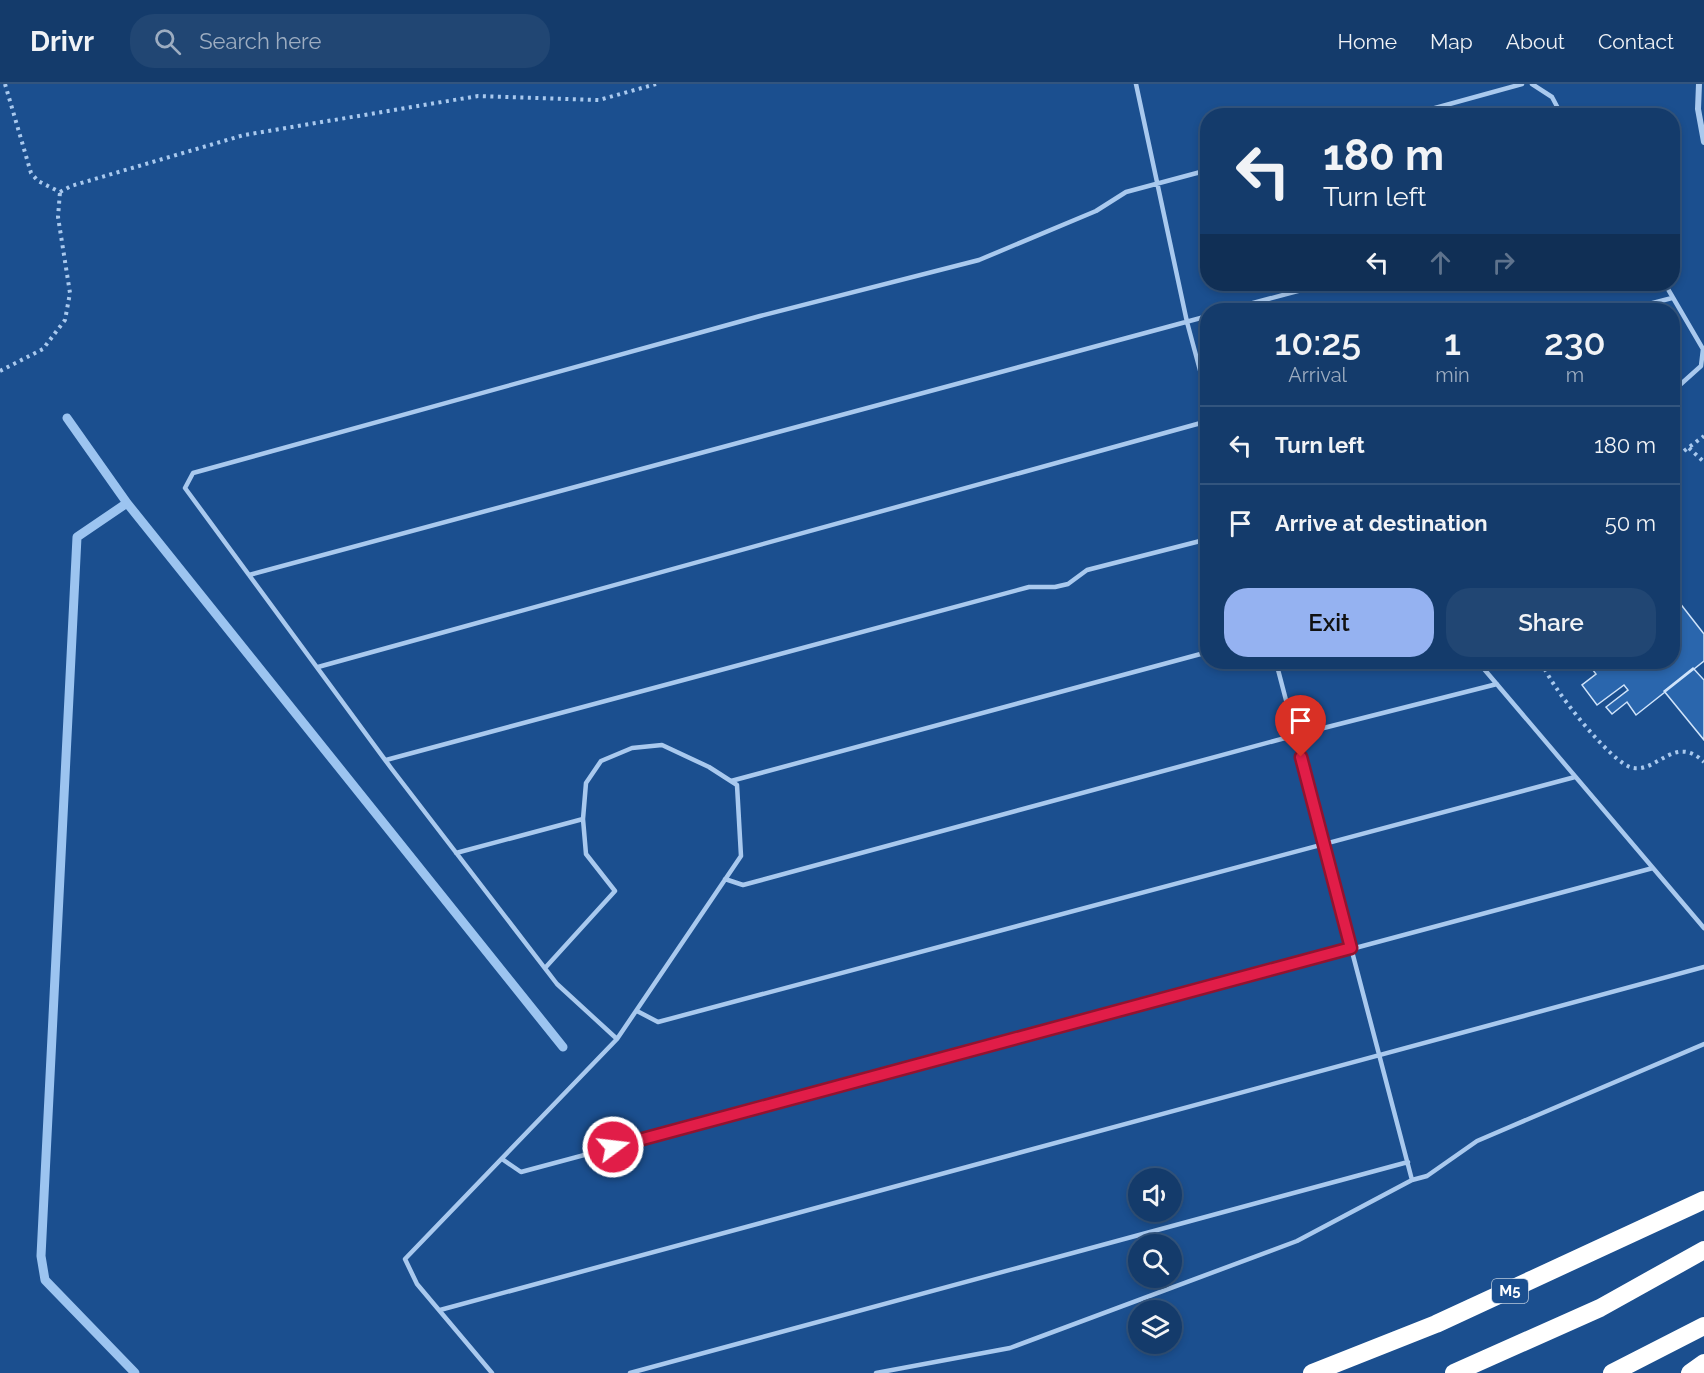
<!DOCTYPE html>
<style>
body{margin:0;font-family:Raleway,sans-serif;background:#214673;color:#f1f3f6;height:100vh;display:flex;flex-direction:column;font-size:22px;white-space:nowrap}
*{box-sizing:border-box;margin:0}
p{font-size:20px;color:#9dadc1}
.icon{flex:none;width:33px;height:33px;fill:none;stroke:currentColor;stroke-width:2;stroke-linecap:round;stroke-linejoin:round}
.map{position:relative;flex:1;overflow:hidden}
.sheet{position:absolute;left:1200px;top:219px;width:480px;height:366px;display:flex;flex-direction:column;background:#143b6b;border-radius:24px;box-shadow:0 3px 9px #0003,0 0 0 2px #33557e}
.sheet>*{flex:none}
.top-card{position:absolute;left:1200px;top:24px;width:480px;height:183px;border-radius:24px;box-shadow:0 3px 9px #0003,0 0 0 2px #33557e;background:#143b6b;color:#f1f3f6;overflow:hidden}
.controls{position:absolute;left:1128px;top:1084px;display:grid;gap:12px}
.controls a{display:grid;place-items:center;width:54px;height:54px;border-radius:50%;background:#143b6b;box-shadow:0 3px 9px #0003,0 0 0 2px #33557e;font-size:30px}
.pin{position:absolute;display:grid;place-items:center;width:51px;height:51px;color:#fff;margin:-62px -26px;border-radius:50% 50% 50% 0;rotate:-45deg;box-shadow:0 0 6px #0007}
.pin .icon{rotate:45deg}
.me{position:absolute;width:66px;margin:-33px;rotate:75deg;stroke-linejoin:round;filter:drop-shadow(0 0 4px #0008)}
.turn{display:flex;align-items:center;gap:21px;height:126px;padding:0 24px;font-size:27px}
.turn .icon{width:78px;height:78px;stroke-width:2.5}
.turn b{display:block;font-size:42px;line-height:51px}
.lanes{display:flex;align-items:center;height:57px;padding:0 24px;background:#0003;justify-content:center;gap:30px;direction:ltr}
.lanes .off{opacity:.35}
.eta{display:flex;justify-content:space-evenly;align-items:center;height:102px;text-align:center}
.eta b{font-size:36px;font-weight:600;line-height:42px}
.button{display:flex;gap:12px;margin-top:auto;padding:12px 24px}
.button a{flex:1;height:69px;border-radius:24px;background:#95b2f1;color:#111;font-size:24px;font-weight:600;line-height:69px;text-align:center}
.button a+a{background:#214673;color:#f1f3f6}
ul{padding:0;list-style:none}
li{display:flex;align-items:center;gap:18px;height:78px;padding:0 24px;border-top:2px solid #33557e}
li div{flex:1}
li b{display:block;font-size:22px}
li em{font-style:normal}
header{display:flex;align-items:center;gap:36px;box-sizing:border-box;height:84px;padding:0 30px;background:#143b6b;border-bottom:2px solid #33557e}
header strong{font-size:28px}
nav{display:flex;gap:33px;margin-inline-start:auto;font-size:21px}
.search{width:420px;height:54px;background:#214673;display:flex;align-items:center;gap:15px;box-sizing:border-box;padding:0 21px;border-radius:24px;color:#9dadc1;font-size:22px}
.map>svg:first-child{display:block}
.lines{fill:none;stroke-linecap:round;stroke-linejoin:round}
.stream{stroke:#9cc4f0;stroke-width:9}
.building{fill:#2a66ad;stroke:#cfe3fa;stroke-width:1.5}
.path{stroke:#a9c9ee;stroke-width:4;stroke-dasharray:3 4.5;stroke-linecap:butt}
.lane{stroke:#a9c9ee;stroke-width:4.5}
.street{stroke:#a9c9ee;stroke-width:6}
.highway{stroke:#fff;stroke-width:18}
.route-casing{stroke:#92132f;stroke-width:15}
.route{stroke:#e11d48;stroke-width:10}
.labels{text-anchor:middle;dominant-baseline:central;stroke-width:6;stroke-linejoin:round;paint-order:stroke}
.shield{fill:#1b4f8f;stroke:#bbcadd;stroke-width:1.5}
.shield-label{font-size:15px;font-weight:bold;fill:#fff}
</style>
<header>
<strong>Drivr</strong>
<div class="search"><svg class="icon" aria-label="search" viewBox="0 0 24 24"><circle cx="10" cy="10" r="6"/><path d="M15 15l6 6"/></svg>Search here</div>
<nav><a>Home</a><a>Map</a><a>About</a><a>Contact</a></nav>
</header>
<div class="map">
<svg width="1704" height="1289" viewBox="0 0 1704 1289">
<rect width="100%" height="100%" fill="#1b4f8f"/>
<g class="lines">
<path class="stream" d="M67 334 127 419 563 963
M127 419 77 453 41 1172 45 1196 135 1289"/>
</g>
<path class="building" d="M1672 509 1704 550V577L1636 631 1627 618 1612 630 1606 623 1628 606 1624 601 1597 621 1582 601 1596 590 1587 578H1672Z
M1693 584 1704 596V656L1664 607Z"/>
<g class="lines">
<path class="path" d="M5 0 31 89 38 97 60 108
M60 108 71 102 244 51 478 12 599 16 656 0
M0 287 43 265 65 236 70 209 58 133 60 108
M1689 364 1704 378
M1672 376 1704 352
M1542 578C1547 598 1612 681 1633 684 1658 688 1675 650 1704 678"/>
<path class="lane" d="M1136 0 1187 238 1208 316
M1532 0 1552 13 1561 30 1569 32
M1406 32 1522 0
M1586 32 1597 26 1600 32
M1665 200 1703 265 1701 282 1672 308
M1227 226 1324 200
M1626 226 1672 214
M249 491 1208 232
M1276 578 1412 1096
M1478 578 1704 844
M318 583 1208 337
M386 676 1029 503H1055L1068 500 1087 486 1208 455
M731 697 1208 568
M456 769 583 735
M725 795 743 801 1296 651 1497 600
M637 927 658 938 1575 693
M617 955 557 900 391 684 185 404 193 389 760 232 979 176 1096 127 1126 108 1208 86
M502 1075 521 1088 1653 784
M440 1226 1704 883
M492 1289 417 1200 405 1175 617 955 741 772 737 701 709 683 662 661 632 664 601 677 586 699 583 735 586 770 615 807 545 884
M630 1289 1408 1078
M876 1289 1010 1264 1297 1157 1412 1096 1427 1092 1477 1057 1704 960"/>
<path class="street" d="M1699 0 1698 25 1704 58"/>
<path class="highway" d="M1312 1289 1436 1240 1704 1116
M1454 1289 1600 1224 1704 1166
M1612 1289 1704 1242
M1690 1289 1704 1279"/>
</g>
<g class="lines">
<g class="route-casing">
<path id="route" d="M613 1063 1351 864 1301 673"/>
</g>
<use href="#route" class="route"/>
</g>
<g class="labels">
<rect class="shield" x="1492" y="1195" width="36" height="24" rx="4.5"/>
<g class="shield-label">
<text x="1510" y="1207">M5</text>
</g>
</g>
</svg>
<div class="controls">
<a><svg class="icon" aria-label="sound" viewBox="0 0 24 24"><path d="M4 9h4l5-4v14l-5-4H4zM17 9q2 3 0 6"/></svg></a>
<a><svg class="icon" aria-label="search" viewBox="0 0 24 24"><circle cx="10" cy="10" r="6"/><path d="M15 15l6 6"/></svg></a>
<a><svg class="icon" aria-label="layers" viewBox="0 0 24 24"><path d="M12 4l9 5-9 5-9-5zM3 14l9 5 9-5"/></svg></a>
</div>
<div class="pin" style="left:1301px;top:673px;background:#d93025"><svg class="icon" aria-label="arrive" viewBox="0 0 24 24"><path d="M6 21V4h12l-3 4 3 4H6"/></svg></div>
<svg class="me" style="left:613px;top:1063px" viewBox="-20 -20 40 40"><circle r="17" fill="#e11d48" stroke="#fff" stroke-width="3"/><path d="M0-11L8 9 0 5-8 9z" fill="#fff"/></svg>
<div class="top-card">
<div class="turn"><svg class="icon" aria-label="left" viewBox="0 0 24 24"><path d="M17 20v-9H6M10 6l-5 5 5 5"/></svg><div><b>180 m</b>Turn left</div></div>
<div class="lanes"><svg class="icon" aria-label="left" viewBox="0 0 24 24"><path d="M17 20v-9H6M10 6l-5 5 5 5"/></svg><svg class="icon off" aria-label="ahead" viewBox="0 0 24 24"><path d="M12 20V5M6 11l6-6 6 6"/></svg><svg class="icon off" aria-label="right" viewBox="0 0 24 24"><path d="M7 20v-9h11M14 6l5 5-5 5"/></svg></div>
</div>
<section class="sheet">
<div class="eta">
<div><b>10:25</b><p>Arrival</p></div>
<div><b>1</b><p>min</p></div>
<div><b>230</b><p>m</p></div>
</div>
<ul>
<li><svg class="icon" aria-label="left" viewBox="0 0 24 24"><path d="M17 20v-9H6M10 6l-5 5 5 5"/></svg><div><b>Turn left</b></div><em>180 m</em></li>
<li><svg class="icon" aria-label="arrive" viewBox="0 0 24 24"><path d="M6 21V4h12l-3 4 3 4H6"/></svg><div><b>Arrive at destination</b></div><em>50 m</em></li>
</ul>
<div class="button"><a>Exit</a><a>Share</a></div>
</section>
</div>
